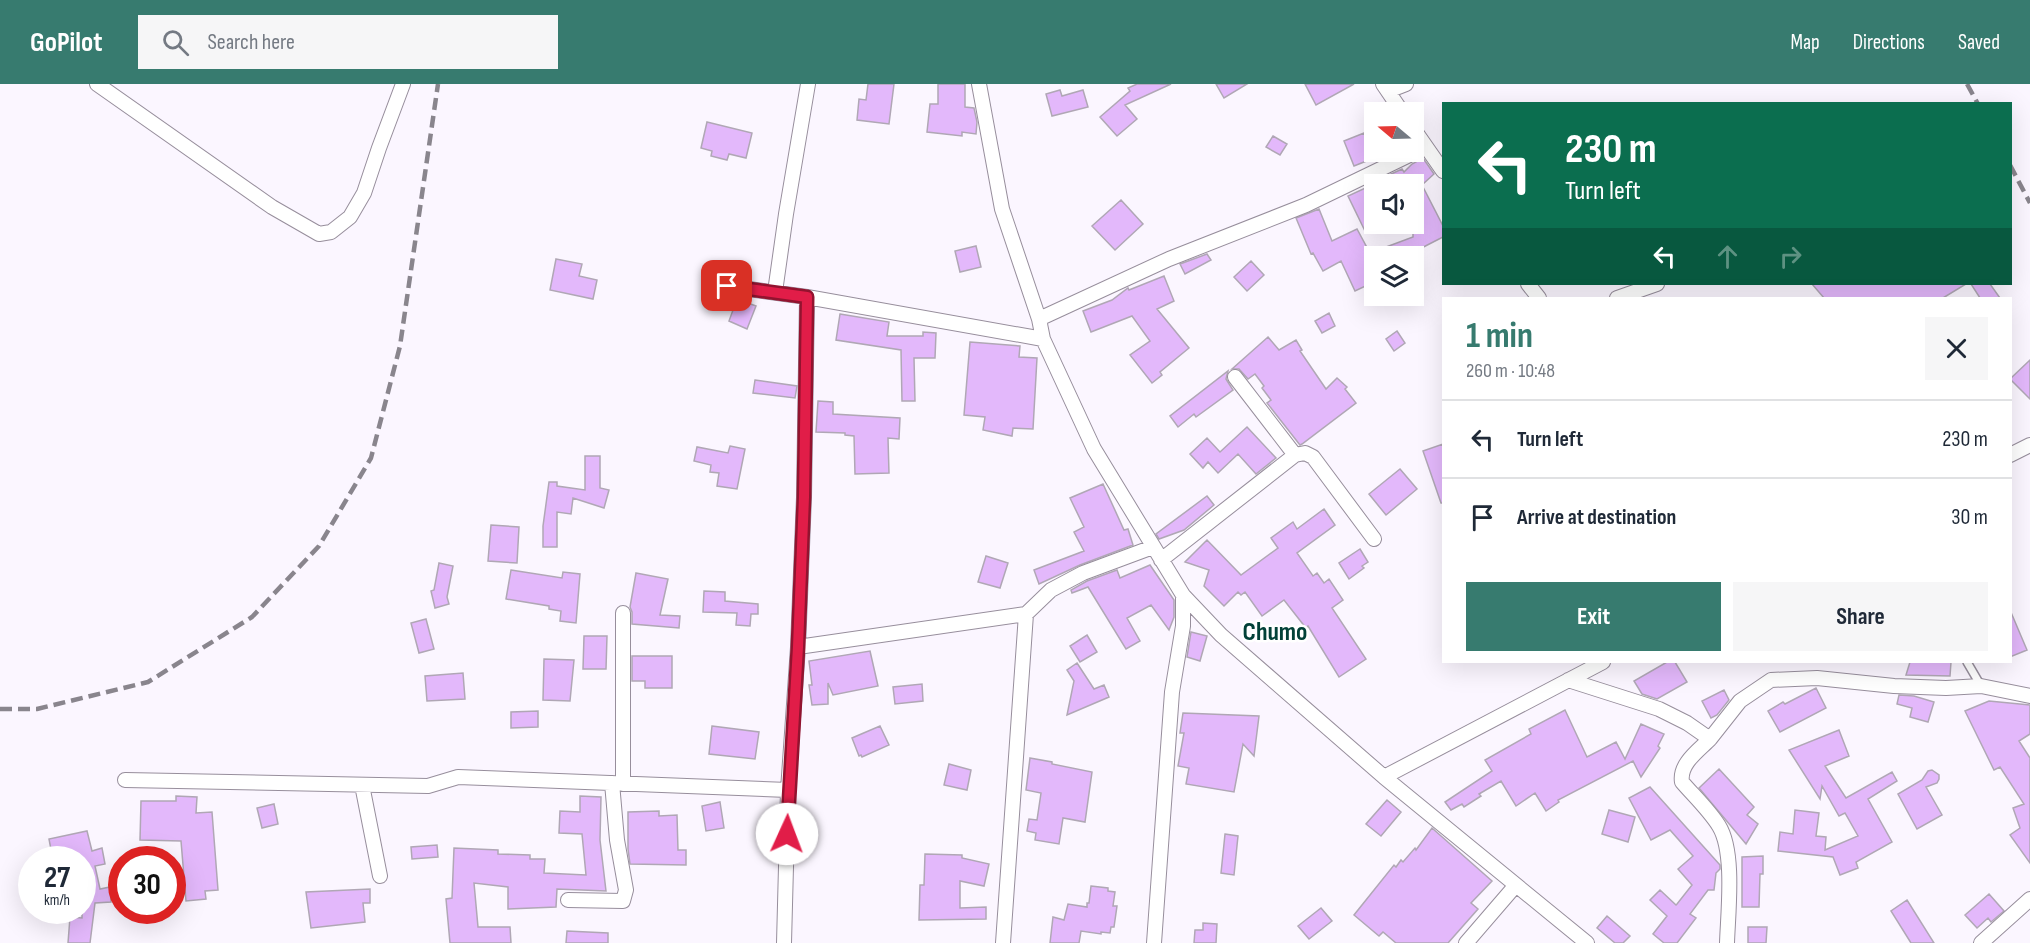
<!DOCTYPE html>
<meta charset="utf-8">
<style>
body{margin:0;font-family:"Sofia Sans Condensed",sans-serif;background:#f6f6f7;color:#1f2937;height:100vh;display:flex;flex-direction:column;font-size:22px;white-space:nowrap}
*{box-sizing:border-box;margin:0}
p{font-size:20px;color:#747a83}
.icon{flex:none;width:33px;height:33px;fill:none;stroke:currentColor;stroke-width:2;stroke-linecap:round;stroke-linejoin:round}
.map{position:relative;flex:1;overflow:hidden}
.details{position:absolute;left:1442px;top:213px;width:570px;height:366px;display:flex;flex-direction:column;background:#fff;border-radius:0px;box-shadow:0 6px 24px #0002}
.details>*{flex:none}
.top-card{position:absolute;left:1442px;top:18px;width:570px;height:183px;border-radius:0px;box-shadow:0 6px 24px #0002;background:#0b6e4f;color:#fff;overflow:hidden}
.needle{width:39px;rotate:289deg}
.buttons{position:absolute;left:1364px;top:18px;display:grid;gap:12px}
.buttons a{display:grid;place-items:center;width:60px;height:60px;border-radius:0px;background:#fff;box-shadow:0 6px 24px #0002;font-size:30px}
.speed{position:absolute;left:18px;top:762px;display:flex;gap:12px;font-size:30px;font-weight:700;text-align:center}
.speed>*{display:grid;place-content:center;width:78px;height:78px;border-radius:50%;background:#fff;box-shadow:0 6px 24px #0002;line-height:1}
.speed small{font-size:15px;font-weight:400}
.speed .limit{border:9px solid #d22;background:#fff;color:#111}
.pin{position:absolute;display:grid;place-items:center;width:51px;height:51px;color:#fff;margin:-26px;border-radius:12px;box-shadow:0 3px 9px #0006}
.me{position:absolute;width:66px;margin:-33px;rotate:2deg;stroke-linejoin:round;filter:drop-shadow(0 0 4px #0008)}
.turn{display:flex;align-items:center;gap:21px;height:126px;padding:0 24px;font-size:27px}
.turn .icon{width:78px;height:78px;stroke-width:2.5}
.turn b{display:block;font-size:42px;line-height:51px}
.lanes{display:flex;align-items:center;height:57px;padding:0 24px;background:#0003;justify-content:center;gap:30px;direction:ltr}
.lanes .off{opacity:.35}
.round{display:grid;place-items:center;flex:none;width:63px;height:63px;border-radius:0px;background:#f6f6f7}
.overview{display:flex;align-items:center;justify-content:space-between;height:102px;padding:0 24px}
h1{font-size:36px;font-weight:700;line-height:45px;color:#377b6f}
.cta{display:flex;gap:12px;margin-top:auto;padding:12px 24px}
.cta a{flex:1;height:69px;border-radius:0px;background:#377b6f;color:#fff;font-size:24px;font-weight:700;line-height:69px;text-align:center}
.cta a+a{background:#f6f6f7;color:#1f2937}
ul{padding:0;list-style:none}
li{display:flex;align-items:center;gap:18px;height:78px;padding:0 24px;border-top:2px solid #e0e1e3}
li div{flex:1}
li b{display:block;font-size:22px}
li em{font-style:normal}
header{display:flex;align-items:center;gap:36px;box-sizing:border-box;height:84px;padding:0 30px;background:#377b6f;color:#fff}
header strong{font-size:28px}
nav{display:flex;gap:33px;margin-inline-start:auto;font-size:21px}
.search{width:420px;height:54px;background:#f6f6f7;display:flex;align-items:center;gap:15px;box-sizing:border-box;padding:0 21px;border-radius:0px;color:#747a83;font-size:22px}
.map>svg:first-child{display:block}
.building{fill:#e3b8fb;stroke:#b0a7b5;stroke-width:1.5}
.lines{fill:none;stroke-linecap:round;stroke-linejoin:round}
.service-casing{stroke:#978e9c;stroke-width:10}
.minor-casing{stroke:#978e9c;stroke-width:16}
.service{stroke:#fff;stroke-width:7}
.minor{stroke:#fff;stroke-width:14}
.rail{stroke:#89858d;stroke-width:4.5;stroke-dasharray:12 6;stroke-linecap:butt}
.route-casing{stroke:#92132f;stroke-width:15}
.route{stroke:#e11d48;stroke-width:10}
.labels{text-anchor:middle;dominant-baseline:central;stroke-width:5;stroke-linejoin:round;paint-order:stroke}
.quarter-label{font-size:26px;font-weight:bold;fill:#024138;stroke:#fff}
</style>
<header>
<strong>GoPilot</strong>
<div class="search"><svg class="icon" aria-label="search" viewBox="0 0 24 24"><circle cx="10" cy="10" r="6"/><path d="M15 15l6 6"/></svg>Search here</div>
<nav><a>Map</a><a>Directions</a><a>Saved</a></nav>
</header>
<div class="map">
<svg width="2030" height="859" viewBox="0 0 2030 859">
<rect width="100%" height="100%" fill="#fbf6ff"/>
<path class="building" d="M868 0H894L889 40 857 36 859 15 866 16Z
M938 0H965V23L974 24 977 38 976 50 962 48V52L927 48 930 20H938Z
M1137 0H1171L1125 21 1137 35 1117 52 1100 33 1130 7 1128 4Z
M1216 0H1247L1224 14Z
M1305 0H1354L1316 21Z
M1060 6 1062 12 1083 6 1088 23 1052 32 1046 10Z
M707 38 752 49 746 74 729 70 727 76 711 72 712 67 701 64Z
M1364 49 1374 74 1354 82 1344 57Z
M1273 52 1287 60 1280 71 1266 63Z
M1423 74 1434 90 1422 101 1443 142V153L1406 172H1367L1374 187V198L1355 207 1341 177 1323 187 1313 169 1311 170 1296 134 1319 125 1332 157 1357 145 1370 169 1413 153V100H1377L1376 97 1402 85 1404 88 1412 80Z
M1374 100V142L1365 147 1348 112Z
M1121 116 1143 140 1115 166 1092 142Z
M976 162 981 183 960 188 955 167Z
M1207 170 1211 176 1185 190 1180 180Z
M556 175 582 180 579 192 597 196 593 215 550 206Z
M1251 177 1264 191 1247 207 1234 193Z
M1164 192 1174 217 1157 225 1189 264 1160 288 1162 291 1152 299 1130 271 1150 257 1132 232 1091 248 1083 227 1112 216 1128 204 1129 206Z
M1812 200H1966L1943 214H1824Z
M1971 200H1990L2000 214H1980Z
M737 215 756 222 747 245 729 237Z
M1329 229 1335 242 1322 249 1315 237Z
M840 230 889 238 887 252H923V248L936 249 935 274H914L915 317H902L901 266 836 256Z
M1397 247 1405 259 1394 267 1386 255Z
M1268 253 1279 266 1296 256 1302 266 1300 267 1326 305 1337 294 1347 303 1345 305 1356 319 1302 360 1300 361 1267 319 1271 316 1262 304 1264 302 1255 290 1248 295 1239 285H1232Z
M970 258 1020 262 1019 273 1037 274 1033 345 1013 344 1012 352 983 346 985 333 964 331Z
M2030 276V315L2010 295Z
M1228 287 1226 295 1233 306 1196 333 1194 330 1178 343 1170 332Z
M755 296 797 302 795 314 753 309Z
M818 317 833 318V330L900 334 899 355 888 354 889 389 855 390 854 352 845 351V349L816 348Z
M1247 343 1276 374 1256 390 1238 370 1218 389 1208 378 1203 384 1190 370 1207 354 1220 368Z
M1443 360V419H1441L1423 367Z
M730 362 745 365 737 405 717 402 719 389 710 388 711 381 694 377 697 363 728 369Z
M585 372H600V404L609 406 604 424 573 414 571 430 557 428V463H543V442L549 398H557V402L585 406Z
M1400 385 1417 405 1386 431 1369 410Z
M1103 400 1124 446 1128 445 1133 461 1080 481 1039 500 1034 486 1084 467 1074 448 1084 443 1070 414Z
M1207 412 1214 421 1184 446 1159 455 1156 450Z
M1324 425 1335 441 1297 469 1313 492 1317 489 1324 499 1329 495 1343 516 1332 524 1366 575 1339 593 1308 542 1306 544 1284 516 1262 532 1245 508 1241 511 1238 508 1224 522 1204 502 1209 486 1185 478 1207 456 1241 491 1278 464 1271 454 1293 438 1297 445Z
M491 441 519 443 517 479 488 477Z
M1360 465 1368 478 1362 482 1364 484 1349 495 1339 479Z
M986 472 1008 479 1000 504 978 498Z
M439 479 453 482 447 513 449 520 435 524 431 507 434 506Z
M1150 481 1174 516V533L1169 546 1151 521 1127 534 1140 557 1126 565 1088 503 1072 509 1071 506 1087 497 1117 486 1120 494Z
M511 486 562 494 563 488 580 490 576 539 560 537 561 527 549 525V522L506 515Z
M636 489 668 495 660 531 680 532 679 544 632 540V528L630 523Z
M704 507 725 508V517L758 520V530H751L750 542 736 541 737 529 703 528Z
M2010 526 2027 566 2010 573Z
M426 535 434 565 419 569 411 539Z
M1191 548 1207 552 1200 577 1187 573Z
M1087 551 1097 568 1080 578 1070 562Z
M584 552H607L606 585H583Z
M870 567 878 602 833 611 828 599V620L812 621 809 601H812L809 577Z
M632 572H672V604H645V597H632Z
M544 575 574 576 570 617 543 616Z
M1667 578H1675L1687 598 1657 615 1642 610 1634 597Z
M1910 578H1951L1950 592 1906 591Z
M1077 579 1094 605 1104 601 1109 613 1067 631 1074 597 1067 586Z
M463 589 465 615 427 617 425 592Z
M922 600 923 617 895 620 893 603Z
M1816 604 1826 624 1780 648 1768 627 1783 618 1785 620Z
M1724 606 1729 616 1717 631 1711 634 1702 617Z
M1899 611 1914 612 1934 618 1928 638 1910 633 1912 624 1897 620Z
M1989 617 2030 621V650L2019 657 2030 674V779L2010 751 2020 744 2013 724 2024 720 2000 683 1994 686 1965 627Z
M1565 626 1587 673 1616 658 1625 675 1641 640 1664 650 1658 662 1660 664 1641 693 1633 677 1558 716 1559 718 1546 727 1535 709 1516 722 1501 697 1479 710 1481 712 1464 723 1462 720 1451 726 1445 718 1492 687 1485 676 1531 650 1529 645Z
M538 627V643L511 644V628Z
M1183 629 1259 632 1254 672 1243 660 1234 708 1186 700 1189 684 1178 682 1184 649H1180Z
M712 642 759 648 755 675 709 670Z
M880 642 889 661 862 673 861 671 859 672 852 654Z
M1839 646 1849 672 1825 682 1846 714 1892 688 1897 697 1868 715 1892 758 1856 778 1858 784 1840 791 1833 773 1778 767 1780 748 1793 750 1795 726 1819 729 1816 752 1826 753 1825 766 1858 752 1845 729 1839 732 1822 702 1820 715 1789 666Z
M1030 674 1052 678V680L1092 688 1085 738 1063 734 1059 760 1035 756 1036 749 1027 747 1029 735 1037 736 1041 709 1026 706Z
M949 680 971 686 967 706 944 701Z
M1719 685 1754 723 1747 731 1758 740 1746 760 1699 704Z
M1932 686 1939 691V695L1937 699 1926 703 1942 731 1917 745 1898 710 1922 696 1928 687Z
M1650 703 1720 781V785L1716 789 1714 806H1708L1690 830 1696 834 1677 859H1664L1653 850 1667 832 1650 816 1660 806 1676 821 1677 820 1692 801 1678 785 1693 772 1670 746 1651 756 1629 714Z
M176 712 197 713 196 729 212 728 218 806 205 807 206 815 186 817 181 757 140 756 141 717H176Z
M580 712 601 713 600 756 606 807 557 805 556 823 508 825V803L474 799 478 843H510L511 859H450L446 815 452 814 454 764 498 766V770L530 771V775H545L544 789 586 791 582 750 559 749 560 727 580 728Z
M1387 716 1401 728 1381 752 1366 740Z
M720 718 724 744 706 747 702 722Z
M274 720 278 740 262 744 257 724Z
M1609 726 1635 733 1628 758 1602 750Z
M659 727V732L677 731 678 766H686V781L630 780 628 765V728Z
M1432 744 1492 797 1471 819 1478 825 1448 859H1396L1383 848 1379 852 1354 831 1394 781 1396 783 1401 776 1403 778 1415 764 1416 766Z
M87 747 92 767 102 764 105 780 95 782 100 805 110 803 111 818 95 819 90 859H68L70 833 82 834V776H53L49 755Z
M1225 750 1238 752 1234 791 1221 789Z
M437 761 438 773 412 775 411 763Z
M925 770 962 771V774L989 780 984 802 960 797V824L986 823V835L919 836 920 801H924Z
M1763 772V790H1760L1759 823H1742V773Z
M1091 802 1108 804V807L1115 808 1113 822H1117L1114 843H1111L1110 849 1101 848V850L1081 847 1079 859H1050L1053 833 1064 836 1068 820 1087 823V819H1089Z
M370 805V819H363L365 838 311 844 306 808Z
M1989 810 2004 827 1991 838 1988 834 1977 844 1965 831Z
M1907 816 1934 859H1911L1891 827Z
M1321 824 1332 837 1309 855 1298 842Z
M1607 832 1630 852 1623 859H1615L1597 844Z
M1203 839 1217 840 1216 859H1194L1195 846H1203Z
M1748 843H1767L1766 859H1748Z
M567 847 608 849V859H566Z"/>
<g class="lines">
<g class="service-casing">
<path id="service" d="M1967 578 1981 602"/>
</g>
<g class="minor-casing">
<path id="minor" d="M97 0 272 123 319 150 331 148 350 133 364 109 379 64 403 0
M979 0 1002 125 1039 235 1043 255 1094 365 1183 511 1221 551 1384 693 1587 859
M1383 0 1402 28
M1388 7 1406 0
M1413 44 1443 87
M1528 200 1539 214
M727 202 807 213 1043 255
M775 208 786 130 808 0
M1617 214 1657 200
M1039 235 1169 175 1306 121 1426 63
M1235 293 1295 371
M2010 371 2030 361
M1161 476 1295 371 1305 369 1313 373 1374 455
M798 563 1026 530 1051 506 1083 489 1153 463
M1568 596 1659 625 1687 639 1710 655C1698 667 1679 680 1682 698 1694 712 1709 726 1719 742 1735 768 1728 828 1727 859
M1710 655 1740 617 1771 596 1817 594 1894 602 1946 604 1981 602 2030 612
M1384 693 1603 578
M125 696 428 702 458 693 788 706
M623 700V529
M362 701 380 792
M568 816 623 817 626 806 617 756 612 699
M784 859 788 706 798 563 804 413 807 213
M1003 859 1026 530
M1154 859 1172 608 1183 542V511
M1466 859 1516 801
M1981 859 2030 815"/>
</g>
<use href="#service" class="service"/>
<use href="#minor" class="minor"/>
<path class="rail" d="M1967 0 1978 20
M2010 81 2030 119
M0 625H37L148 598 252 533 319 462 371 374 400 262 438 0"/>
</g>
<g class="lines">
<g class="route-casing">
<path id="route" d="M727 202 807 213 804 413 798 563 787 750"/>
</g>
<use href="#route" class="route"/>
</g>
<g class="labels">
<g class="quarter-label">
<text x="1275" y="548">Chumo</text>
</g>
</g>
</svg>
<div class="buttons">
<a><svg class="needle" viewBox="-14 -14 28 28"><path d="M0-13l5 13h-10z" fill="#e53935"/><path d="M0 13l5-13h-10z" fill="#747a83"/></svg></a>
<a><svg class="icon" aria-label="sound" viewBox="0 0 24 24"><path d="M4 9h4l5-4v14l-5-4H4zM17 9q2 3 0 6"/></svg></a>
<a><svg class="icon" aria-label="layers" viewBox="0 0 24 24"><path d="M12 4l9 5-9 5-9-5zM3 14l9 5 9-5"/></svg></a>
</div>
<div class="speed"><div>27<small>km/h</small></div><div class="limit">30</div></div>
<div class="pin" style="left:727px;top:202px;background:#d93025"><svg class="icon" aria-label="arrive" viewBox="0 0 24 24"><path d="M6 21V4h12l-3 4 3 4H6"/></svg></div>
<svg class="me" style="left:787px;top:750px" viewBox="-20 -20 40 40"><circle r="19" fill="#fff"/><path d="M0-13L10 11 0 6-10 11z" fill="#e11d48"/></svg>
<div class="top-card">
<div class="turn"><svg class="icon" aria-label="left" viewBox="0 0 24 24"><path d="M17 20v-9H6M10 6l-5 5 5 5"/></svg><div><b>230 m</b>Turn left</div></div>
<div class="lanes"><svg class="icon" aria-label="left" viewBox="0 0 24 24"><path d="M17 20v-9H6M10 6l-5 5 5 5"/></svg><svg class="icon off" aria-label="ahead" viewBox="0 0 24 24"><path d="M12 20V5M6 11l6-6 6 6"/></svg><svg class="icon off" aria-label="right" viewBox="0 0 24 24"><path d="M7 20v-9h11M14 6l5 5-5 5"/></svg></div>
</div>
<section class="details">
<div class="overview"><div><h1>1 min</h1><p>260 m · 10:48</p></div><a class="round"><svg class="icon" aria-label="close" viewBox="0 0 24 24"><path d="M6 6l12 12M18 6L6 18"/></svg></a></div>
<ul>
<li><svg class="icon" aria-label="left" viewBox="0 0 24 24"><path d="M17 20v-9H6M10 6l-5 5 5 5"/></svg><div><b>Turn left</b></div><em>230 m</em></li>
<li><svg class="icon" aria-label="arrive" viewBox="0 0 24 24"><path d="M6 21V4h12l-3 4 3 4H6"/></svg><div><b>Arrive at destination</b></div><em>30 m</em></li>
</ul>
<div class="cta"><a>Exit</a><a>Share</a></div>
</section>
</div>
